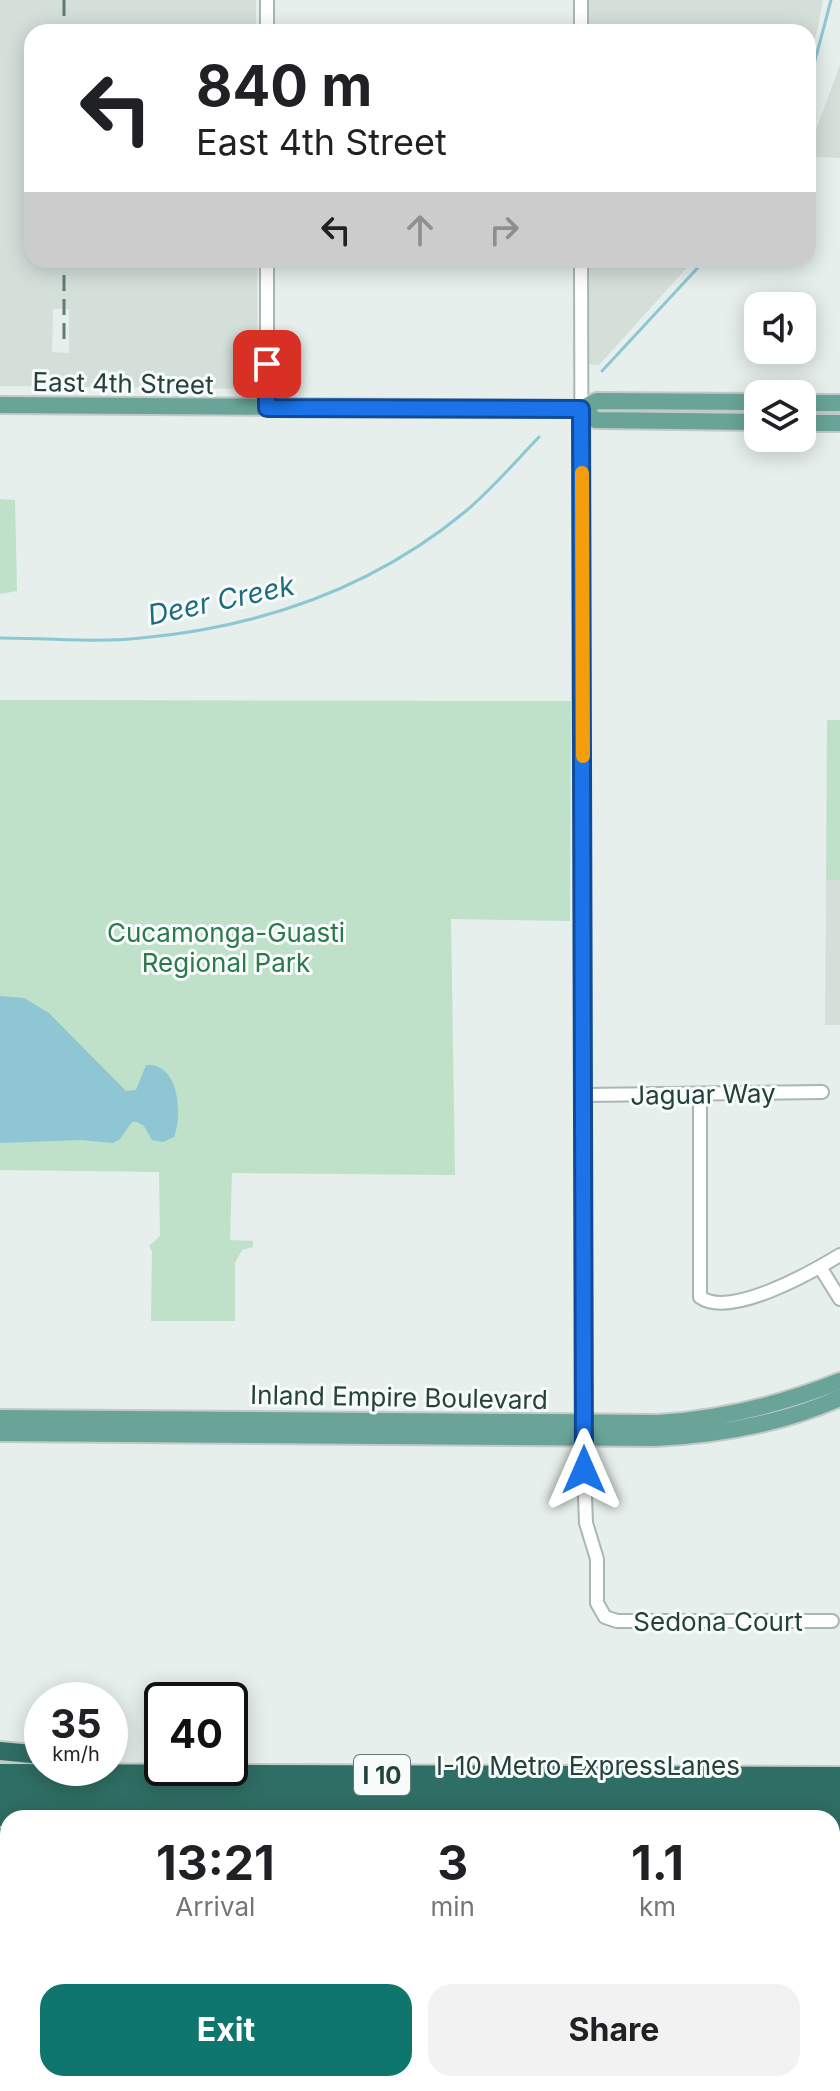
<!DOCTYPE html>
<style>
body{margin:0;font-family:Inter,sans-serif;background:#f2f2f2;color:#202124;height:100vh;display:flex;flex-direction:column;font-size:30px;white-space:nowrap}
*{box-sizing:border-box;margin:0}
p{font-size:26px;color:#757577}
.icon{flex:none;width:44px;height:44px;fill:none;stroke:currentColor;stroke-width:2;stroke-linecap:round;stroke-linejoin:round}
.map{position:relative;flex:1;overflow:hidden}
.sheet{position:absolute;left:0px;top:1810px;width:840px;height:282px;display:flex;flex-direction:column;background:#fff;border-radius:24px 24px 0 0;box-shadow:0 4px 20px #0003}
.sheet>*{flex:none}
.banner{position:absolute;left:24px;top:24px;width:792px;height:244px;border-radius:24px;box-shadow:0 4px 20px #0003;background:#fff;color:#202124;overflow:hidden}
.fabs{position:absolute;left:744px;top:292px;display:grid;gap:16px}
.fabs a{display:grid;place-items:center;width:72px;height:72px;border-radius:16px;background:#fff;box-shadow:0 4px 20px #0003;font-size:40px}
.speed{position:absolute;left:24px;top:1682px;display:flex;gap:16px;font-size:40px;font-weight:700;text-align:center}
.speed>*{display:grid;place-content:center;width:104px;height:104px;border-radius:50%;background:#fff;box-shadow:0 4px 20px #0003;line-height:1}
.speed small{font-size:20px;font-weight:400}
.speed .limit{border:4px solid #111;border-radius:12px;background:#fff;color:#111}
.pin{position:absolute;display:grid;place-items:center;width:68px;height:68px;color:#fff;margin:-34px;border-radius:16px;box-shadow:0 4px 12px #0006}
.me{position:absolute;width:88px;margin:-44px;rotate:0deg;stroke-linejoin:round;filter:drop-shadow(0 0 6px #0008)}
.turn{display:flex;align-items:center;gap:28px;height:168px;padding:0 40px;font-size:36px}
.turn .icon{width:104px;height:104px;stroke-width:2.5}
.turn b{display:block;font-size:56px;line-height:68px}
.lanes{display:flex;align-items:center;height:76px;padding:0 40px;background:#0003;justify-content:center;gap:40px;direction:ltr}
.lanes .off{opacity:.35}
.eta{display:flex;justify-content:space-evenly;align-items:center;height:136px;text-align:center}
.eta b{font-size:48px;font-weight:700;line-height:56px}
.action{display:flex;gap:16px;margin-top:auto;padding:16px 40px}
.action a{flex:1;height:92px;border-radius:24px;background:#0f766e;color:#fff;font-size:32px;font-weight:700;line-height:92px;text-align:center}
.action a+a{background:#f2f2f2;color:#202124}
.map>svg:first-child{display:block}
.built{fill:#d4dfda;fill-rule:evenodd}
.green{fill:#bfe0c9}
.water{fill:#8ec6d3}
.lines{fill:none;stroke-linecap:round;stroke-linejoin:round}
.stream{stroke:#8ec6d3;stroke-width:3}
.minor-casing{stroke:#a8b7b3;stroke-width:16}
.major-casing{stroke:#c2cac8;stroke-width:20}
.highway-casing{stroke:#c2cac8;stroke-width:22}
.minor{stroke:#fff;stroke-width:12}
.major{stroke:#6aa498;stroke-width:16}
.highway{stroke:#2f6e64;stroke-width:18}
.rail{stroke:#5f7d76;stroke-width:3;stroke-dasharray:16 8;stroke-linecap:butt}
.route-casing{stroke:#114b97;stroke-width:20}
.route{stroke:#1a73e8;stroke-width:14}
.slow{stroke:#f59e0b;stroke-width:14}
.labels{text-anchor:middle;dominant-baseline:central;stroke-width:6;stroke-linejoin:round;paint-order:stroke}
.shield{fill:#f7fbf9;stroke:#637974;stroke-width:2}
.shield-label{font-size:24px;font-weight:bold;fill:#24413b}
.street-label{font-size:26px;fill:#24413b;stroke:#f7fbf9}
.park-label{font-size:26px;fill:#2d794e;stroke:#f7fbf9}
.water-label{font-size:28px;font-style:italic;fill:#1c6b7f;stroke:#f7fbf9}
</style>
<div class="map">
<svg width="840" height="2091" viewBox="0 0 840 2091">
<rect width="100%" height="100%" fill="#e6efeb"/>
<path class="built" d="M0 0H256V32H32V260H257L258 389 0 386ZM53 309H69V353L52 352Z
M588 0H823L817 32 808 58V32H588Z
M840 65V158L814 157V135Z
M587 260H694L599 365 587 364Z
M826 880H840V1025H825Z
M832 1843H840V2012L832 2008Z
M8 1845V1979H0V1846Z
M8 2022V2084H492L570 2087V2091H0V2023Z
M832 2049 840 2052V2091H594V2084H832Z"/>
<path class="green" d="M0 499 15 500 17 591 0 594Z
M0 700 571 701 570 921 451 919 455 1175 232 1173 230 1240 253 1241V1247L242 1250 235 1263V1321H151L152 1251 149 1246 160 1236 159 1172 0 1170Z
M827 720H840V880H826Z"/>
<path class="water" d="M0 996 24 998 49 1013 126 1091 136 1090 146 1065C179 1062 183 1114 174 1137L163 1142 152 1140 144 1126 137 1122H132L119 1140 113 1143 80 1140 0 1143Z"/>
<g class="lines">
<path class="stream" d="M808 87 831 0
M602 371 705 260
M0 638C46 638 95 643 141 638 260 627 373 588 466 511 492 489 515 462 539 437"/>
<g class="minor-casing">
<path id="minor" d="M267 0V32
M581 32V0
M267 260V408
M581 260 584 1470 586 1523 597 1559V1603L605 1617 617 1621H832
M700 1094V1297C730 1319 812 1272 840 1255
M584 1095 822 1092
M820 1267 840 1299
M586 2084V2091
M10 2091 82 2089 108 2084"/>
</g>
<g class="major-casing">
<path id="major" d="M802 403H840
M0 405 581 409 597 401 758 402
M581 409 596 420 758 422
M802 423H840
M0 1418 658 1423C722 1419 780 1405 840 1381
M0 1433 655 1438C719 1435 781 1424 840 1398
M0 2004H8
M832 2034 840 2037"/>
</g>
<g class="highway-casing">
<path id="highway" d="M0 1751 42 1755
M0 1773 840 1776
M0 1788 840 1794
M0 1803 840 1808
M0 1817 145 1818
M272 1818H309
M832 1822H840
M0 1837 8 1836"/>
</g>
<use href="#minor" class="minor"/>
<use href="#major" class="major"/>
<use href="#highway" class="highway"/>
<path class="rail" d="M64 0V32
M64 339V260"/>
</g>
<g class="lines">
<g class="route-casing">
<path id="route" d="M267 364V408L581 409 584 1470"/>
</g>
<use href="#route" class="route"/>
<path class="slow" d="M582 473 583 756"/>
</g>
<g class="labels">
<rect class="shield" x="354" y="1755" width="56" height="40" rx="6"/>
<g class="shield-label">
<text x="382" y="1775">I 10</text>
</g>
<g class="street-label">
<text transform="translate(123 383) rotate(1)">East 4th Street</text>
<text transform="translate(703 1094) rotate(-1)">Jaguar Way</text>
<text transform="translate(399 1397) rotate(1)">Inland Empire Boulevard</text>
<text x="718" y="1621">Sedona Court</text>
<text x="588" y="1765">I-10 Metro ExpressLanes</text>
</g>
<g class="park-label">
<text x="226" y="932">Cucamonga-Guasti<tspan x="226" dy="30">Regional Park</tspan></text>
</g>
<g class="water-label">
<text transform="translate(221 600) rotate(-12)">Deer Creek</text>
</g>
</g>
</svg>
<div class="fabs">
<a><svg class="icon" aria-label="sound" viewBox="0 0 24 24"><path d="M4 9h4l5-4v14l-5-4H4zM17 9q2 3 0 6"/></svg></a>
<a><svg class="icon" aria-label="layers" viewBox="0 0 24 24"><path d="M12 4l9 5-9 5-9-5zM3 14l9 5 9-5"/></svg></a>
</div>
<div class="speed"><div>35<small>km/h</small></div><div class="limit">40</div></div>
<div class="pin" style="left:267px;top:364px;background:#d93025"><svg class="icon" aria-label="arrive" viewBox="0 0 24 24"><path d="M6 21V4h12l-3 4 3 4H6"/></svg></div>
<svg class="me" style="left:584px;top:1470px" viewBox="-20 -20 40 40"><path d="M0-17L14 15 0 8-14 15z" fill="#1a73e8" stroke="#fff" stroke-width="4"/></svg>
<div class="banner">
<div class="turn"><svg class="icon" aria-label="left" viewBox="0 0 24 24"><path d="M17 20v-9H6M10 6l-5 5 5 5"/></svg><div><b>840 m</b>East 4th Street</div></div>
<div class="lanes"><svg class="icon" aria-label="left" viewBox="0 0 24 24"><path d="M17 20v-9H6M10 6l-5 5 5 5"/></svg><svg class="icon off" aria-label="ahead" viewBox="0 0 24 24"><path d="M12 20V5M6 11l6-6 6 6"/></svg><svg class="icon off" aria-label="right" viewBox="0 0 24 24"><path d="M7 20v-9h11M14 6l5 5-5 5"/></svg></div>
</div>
<section class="sheet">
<div class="eta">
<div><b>13:21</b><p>Arrival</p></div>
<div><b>3</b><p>min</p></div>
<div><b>1.1</b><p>km</p></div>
</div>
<div class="action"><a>Exit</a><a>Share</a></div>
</section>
</div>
